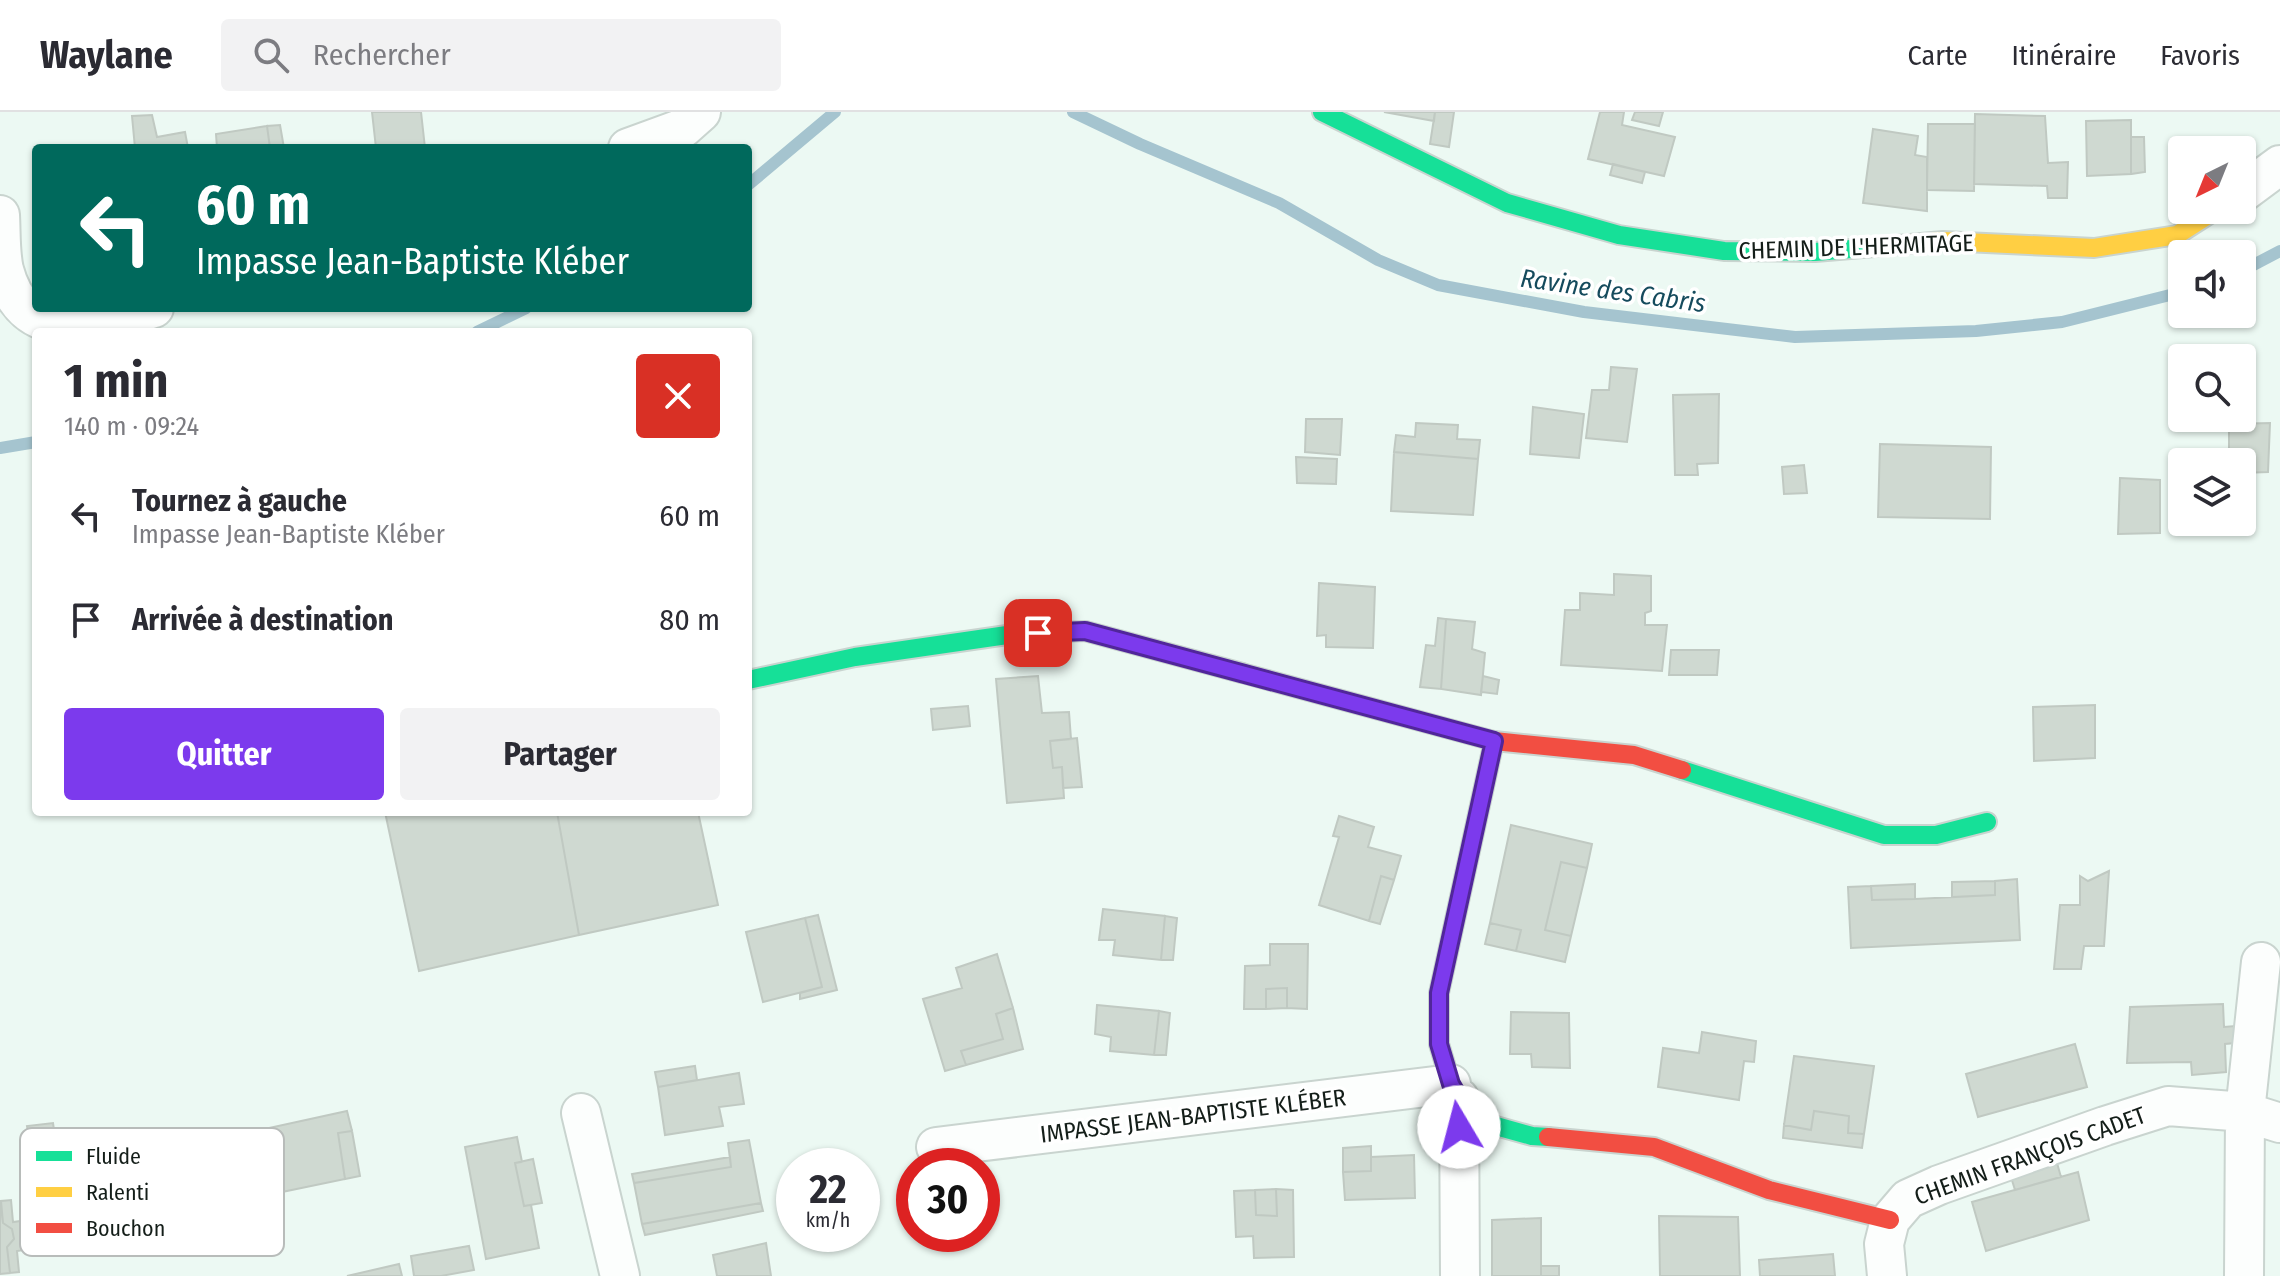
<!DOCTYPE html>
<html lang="fr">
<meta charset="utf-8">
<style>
body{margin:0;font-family:"Fira Sans Condensed",sans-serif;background:#f2f2f3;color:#2b2b33;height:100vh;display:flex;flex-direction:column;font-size:30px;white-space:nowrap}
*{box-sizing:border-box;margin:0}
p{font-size:26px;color:#7c7c81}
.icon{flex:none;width:44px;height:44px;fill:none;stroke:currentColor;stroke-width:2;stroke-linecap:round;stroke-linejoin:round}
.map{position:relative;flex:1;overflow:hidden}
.panel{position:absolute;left:32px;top:216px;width:720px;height:488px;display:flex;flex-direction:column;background:#fff;border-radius:8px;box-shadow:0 2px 6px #0004}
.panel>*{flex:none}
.top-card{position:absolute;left:32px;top:32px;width:720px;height:168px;border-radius:8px;box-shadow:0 2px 6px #0004;background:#00695c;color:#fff;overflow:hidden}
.needle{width:52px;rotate:223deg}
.fabs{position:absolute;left:2168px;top:24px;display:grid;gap:16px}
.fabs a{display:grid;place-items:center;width:88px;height:88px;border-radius:8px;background:#fff;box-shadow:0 2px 6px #0004;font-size:40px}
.speed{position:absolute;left:776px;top:1036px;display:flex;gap:16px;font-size:40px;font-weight:700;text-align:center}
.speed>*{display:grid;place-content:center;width:104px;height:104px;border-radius:50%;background:#fff;box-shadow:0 2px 6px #0004;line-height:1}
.speed small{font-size:20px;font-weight:400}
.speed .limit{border:12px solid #d22;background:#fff;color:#111}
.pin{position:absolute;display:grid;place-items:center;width:68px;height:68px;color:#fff;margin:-34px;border-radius:16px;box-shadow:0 4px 12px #0006}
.me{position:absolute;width:88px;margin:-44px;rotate:352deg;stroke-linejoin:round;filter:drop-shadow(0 0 6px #0008)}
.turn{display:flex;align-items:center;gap:28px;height:168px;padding:0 32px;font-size:36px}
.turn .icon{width:104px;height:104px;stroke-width:2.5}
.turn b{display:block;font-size:56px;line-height:68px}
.round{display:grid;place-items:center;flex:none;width:84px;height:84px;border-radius:8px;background:#f2f2f3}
.overview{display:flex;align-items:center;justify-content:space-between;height:136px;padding:0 32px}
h1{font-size:48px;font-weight:700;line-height:60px}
.primary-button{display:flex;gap:16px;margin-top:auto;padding:16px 32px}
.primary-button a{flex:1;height:92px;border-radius:8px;background:#7c3aed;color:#fff;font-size:32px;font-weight:700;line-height:92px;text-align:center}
.primary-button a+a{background:#f2f2f3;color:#2b2b33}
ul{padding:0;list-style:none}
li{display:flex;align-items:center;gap:24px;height:104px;padding:0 32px}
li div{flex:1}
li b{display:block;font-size:30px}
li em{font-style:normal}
header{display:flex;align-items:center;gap:48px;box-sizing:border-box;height:112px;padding:0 40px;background:#fff;border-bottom:2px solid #e1e1e2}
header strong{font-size:38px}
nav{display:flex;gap:44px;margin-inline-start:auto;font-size:28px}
.search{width:560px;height:72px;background:#f2f2f3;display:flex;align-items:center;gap:20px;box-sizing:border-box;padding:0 28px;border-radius:8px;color:#7c7c81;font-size:30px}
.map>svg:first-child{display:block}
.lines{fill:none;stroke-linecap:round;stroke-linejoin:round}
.stream{stroke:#a5c4cf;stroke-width:12}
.building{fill:#cfd9d1;stroke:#c0c9c2;stroke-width:2}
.street-casing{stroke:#c9d4cf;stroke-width:42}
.fast-casing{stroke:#c9d4cf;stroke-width:22}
.slow-casing{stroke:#c9d4cf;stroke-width:22}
.jam-casing{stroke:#c9d4cf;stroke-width:22}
.street{stroke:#fcfefd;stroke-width:38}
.fast{stroke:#16e098;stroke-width:18}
.slow{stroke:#ffcf43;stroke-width:18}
.jam{stroke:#f24e42;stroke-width:18}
.route-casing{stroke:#51269a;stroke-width:20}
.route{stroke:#7c3aed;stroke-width:14}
.labels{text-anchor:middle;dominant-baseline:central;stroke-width:7;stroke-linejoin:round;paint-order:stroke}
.street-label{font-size:24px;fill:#141e19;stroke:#fff}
.water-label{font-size:26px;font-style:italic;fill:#154b5d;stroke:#fff}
.key{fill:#fff;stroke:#b8bcba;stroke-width:2}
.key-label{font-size:22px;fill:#141e19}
</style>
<header>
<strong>Waylane</strong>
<div class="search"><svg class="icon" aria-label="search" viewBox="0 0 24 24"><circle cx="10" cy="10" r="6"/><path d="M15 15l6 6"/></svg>Rechercher</div>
<nav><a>Carte</a><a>Itinéraire</a><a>Favoris</a></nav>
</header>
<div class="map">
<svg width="2280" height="1164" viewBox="0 0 2280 1164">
<rect width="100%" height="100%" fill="#ecf9f3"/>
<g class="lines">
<path class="stream" d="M1073 0 1140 32 1279 91 1378 148 1438 173 1584 200 1795 225 1976 219 2062 210 2182 180
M748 73 835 0
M2242 159 2280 139
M477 220 526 196
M0 336 36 330"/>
</g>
<path class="building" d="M372 0H421L425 36H376Z
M1384 0H1435L1434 9Z
M1435 0H1454L1449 35 1430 32Z
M1600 0H1624L1622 13 1675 25 1664 64 1588 47Z
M1635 0H1663L1659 14 1632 8Z
M1975 2 2045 4 2048 51 2068 50 2067 86H2048L2047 74 1974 72Z
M152 3 157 25 185 20 188 36H135L132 4Z
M2131 8V62L2087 64 2086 9Z
M1928 12H1975L1974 79 1927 78Z
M280 13 284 36H270L267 14Z
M267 14 270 36H217L216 22Z
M1873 17 1918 24 1915 43 1927 45V99L1863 91Z
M2131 25H2144L2145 60 2131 62Z
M1613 52 1645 60 1642 71 1610 63Z
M1611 255 1637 257 1627 330 1586 326 1592 278H1609Z
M1719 282 1718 351 1697 352 1698 363H1675L1673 283Z
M1533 295 1584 302 1579 346 1530 342Z
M1306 307H1342L1340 343 1305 340Z
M1416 311 1458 313 1457 327 1480 328 1478 347 1394 340 1396 323 1415 325Z
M2270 311 2268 360 2242 361V350H2229V312Z
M1880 332 1991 335 1990 407 1878 405Z
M1394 340 1478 347 1473 403 1391 399Z
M1296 345 1337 347 1336 372 1297 371Z
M1804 353 1807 381 1784 382 1782 355Z
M2120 366 2160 368V421L2118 422Z
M1614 462 1651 464V499L1645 501V513H1667L1662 559 1561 553 1565 498H1580V481L1614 483Z
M1319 471 1375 475 1373 536 1326 535V523L1317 524Z
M1438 506 1446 507 1441 577 1420 575 1426 533 1435 534Z
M1446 507 1475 510 1472 537 1485 541 1481 583 1441 577Z
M1671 538H1719L1717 563H1669Z
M1038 564 1042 601 1069 600 1071 627 1050 629 1053 656 1062 655 1064 686 1007 691 996 567Z
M1483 564 1499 568 1497 582 1481 580Z
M2095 593V646L2034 649 2033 595Z
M968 594 970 614 933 618 931 597Z
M1077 626 1082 675 1063 676 1062 655 1053 656 1050 629Z
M385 700H557L579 823 419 859Z
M557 700H698L718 793 579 823Z
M1339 704 1374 715 1368 735 1401 744 1394 768 1381 764 1369 809 1319 793 1339 725 1333 724Z
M1511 713 1592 732 1587 756 1561 750 1545 818 1571 824 1565 850 1516 839 1521 818 1490 811Z
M1561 750 1587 756 1571 824 1545 818Z
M2109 759 2104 834H2084L2081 857H2054L2060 793H2080V764L2088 769Z
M1381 764 1394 768 1380 812 1369 809Z
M2017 767 2020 828 1851 836 1848 775 1871 774 1872 788 1915 787 1995 783V769Z
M1995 769V783L1952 785V770Z
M1915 772V787L1872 788 1871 774Z
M1103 797 1165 804 1161 848 1113 843 1115 828H1099Z
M818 803 837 878 800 887V881L822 875 805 806Z
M1165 804 1177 806 1173 848H1161Z
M805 806 822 875 763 890 746 820Z
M1490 811 1521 818 1516 839 1485 832Z
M1270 832H1308L1307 897 1287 896V876L1266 877V897H1244L1245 854 1270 853Z
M997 842 1013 896 996 902 1003 927 961 939 966 953 945 959 923 887 962 876 956 856Z
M1287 876V896L1266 897V877Z
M2223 892 2224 915 2235 914V931L2225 932 2226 960 2192 963 2191 950 2127 951 2130 895Z
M1097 893 1159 899 1154 943 1110 939 1111 925 1095 922Z
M1013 896 1023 937 966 953 961 939 1003 927 996 902Z
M1159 899 1170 901 1166 943H1154Z
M1511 900 1569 901 1570 956 1532 955 1531 942H1510Z
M1702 920 1756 929 1754 950 1744 949 1739 988 1658 975 1663 936 1699 941Z
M2075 932 2087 975 1978 1005 1966 962Z
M1794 944 1874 954 1864 1022 1848 1021 1849 1004 1814 999 1811 1018 1784 1013Z
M695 954 697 968 658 975 655 960Z
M739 961 744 992 719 995 723 1014 665 1023 658 975Z
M347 999 352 1019 338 1021 345 1067 282 1080 269 1016Z
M1814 999 1849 1004 1848 1021 1864 1022 1862 1036 1783 1026 1784 1013 1811 1018Z
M53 1011 57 1039 32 1043 27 1014Z
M352 1019 360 1064 345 1067 338 1021Z
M517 1025 522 1050 515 1051 524 1094 531 1093 539 1136 486 1147 465 1035Z
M749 1028 761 1091 642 1112 634 1071 731 1055 728 1031Z
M1371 1034V1059L1343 1060V1036Z
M1414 1043 1415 1086 1345 1088 1343 1060 1371 1059V1045Z
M730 1045 731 1055 634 1071 632 1062Z
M533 1047 542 1091 524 1094 515 1051Z
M2057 1051 2061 1065 2015 1078 2011 1065Z
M2078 1060 2089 1108 1986 1139 1972 1090Z
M1276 1077 1293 1078 1294 1145 1254 1146 1253 1124 1236 1125 1234 1079 1255 1078 1256 1103 1277 1104Z
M1276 1077 1277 1104 1256 1103 1255 1078Z
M11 1088 13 1110 28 1108 31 1137 17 1139 19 1160 10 1161 7 1135 14 1127 12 1117 3 1111 1 1089Z
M0 1089 3 1111 12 1117 14 1127 7 1135 10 1161 0 1162Z
M761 1091 763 1099 645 1123 642 1112Z
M1659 1104 1738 1105 1740 1164H1660Z
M1541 1106V1164H1492V1108Z
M766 1131 771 1164H717L713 1143Z
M469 1134 474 1158 441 1164H414L411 1144Z
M1833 1142 1835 1164H1760L1759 1148Z
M399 1152 402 1164H347Z
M1541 1154H1559V1164H1541Z"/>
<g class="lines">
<g class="street-casing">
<path id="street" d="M628 36 683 16 701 0
M2242 81 2280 53
M0 103C1 121 0 141 4 158 25 237 97 213 154 196
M1459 986 1460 1164
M581 1001 620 1164
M936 1035 1451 972
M1887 1164 1884 1132 1890 1108 1908 1087 1939 1073 2105 1014 2168 994 2245 1000 2280 1011
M2244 1164 2245 1000 2261 850"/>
</g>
<g class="fast-casing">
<path id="fast" d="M1322 0 1507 91 1619 123 1724 139 1815 140 1910 132
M748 568 855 545 1014 522 1085 519 1242 561
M1494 629 1439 881V932L1451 972 1469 1000 1496 1014 1532 1024 1548 1025
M1682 658 1884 723H1936L1987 710"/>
</g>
<g class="slow-casing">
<path id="slow" d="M1910 132 1943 129 2094 136 2177 123 2216 98"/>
</g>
<g class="jam-casing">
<path id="jam" d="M1242 561 1494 629 1634 643 1682 658
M1548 1025 1654 1035 1769 1078 1890 1108"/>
</g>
<use href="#street" class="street"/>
<use href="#fast" class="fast"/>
<use href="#slow" class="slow"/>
<use href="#jam" class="jam"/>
</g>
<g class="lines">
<g class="route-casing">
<path id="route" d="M1038 521 1085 519 1494 629 1439 881V932L1451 972 1459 986V1015"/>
</g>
<use href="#route" class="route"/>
</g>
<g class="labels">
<g class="street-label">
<text transform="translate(1856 135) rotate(-2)">CHEMIN DE L'HERMITAGE</text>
<text transform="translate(1193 1004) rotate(-7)">IMPASSE JEAN-BAPTISTE KLÉBER</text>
<text transform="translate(2030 1044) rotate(-20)">CHEMIN FRANÇOIS CADET</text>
</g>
<g class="water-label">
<text transform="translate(1613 179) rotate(8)">Ravine des Cabris</text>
</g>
</g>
<rect x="20" y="1016" width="264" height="128" rx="12" class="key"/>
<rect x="36" y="1039" width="36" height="10" fill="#16e098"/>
<rect x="36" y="1075" width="36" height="10" fill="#ffcf43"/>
<rect x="36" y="1111" width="36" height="10" fill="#f24e42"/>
<g class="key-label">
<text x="86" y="1052">Fluide</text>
<text x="86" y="1088">Ralenti</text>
<text x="86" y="1124">Bouchon</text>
</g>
</svg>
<div class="fabs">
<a><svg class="needle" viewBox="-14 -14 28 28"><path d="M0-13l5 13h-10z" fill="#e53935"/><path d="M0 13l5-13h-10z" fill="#7c7c81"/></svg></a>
<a><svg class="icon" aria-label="sound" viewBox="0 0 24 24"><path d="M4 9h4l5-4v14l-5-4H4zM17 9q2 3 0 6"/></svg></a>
<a><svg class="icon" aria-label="search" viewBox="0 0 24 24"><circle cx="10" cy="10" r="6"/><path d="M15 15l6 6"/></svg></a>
<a><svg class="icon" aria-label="layers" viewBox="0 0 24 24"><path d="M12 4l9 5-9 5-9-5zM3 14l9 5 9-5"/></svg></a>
</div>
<div class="speed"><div>22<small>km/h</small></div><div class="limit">30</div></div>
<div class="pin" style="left:1038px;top:521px;background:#d93025"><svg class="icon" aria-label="arrive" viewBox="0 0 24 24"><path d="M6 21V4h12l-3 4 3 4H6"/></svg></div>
<svg class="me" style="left:1459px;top:1015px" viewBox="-20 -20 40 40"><circle r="19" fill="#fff"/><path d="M0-13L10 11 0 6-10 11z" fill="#7c3aed"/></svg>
<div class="top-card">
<div class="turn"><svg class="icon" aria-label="left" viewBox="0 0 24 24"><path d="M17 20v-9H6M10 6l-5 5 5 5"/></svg><div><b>60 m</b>Impasse Jean-Baptiste Kléber</div></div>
</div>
<section class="panel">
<div class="overview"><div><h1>1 min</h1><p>140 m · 09:24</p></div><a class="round" style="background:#d93025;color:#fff"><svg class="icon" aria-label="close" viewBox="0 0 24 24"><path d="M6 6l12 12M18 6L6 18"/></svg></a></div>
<ul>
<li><svg class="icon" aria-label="left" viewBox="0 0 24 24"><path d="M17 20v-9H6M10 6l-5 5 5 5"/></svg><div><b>Tournez à gauche</b><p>Impasse Jean-Baptiste Kléber</p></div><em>60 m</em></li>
<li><svg class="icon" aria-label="arrive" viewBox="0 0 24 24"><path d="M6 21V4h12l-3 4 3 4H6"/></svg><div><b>Arrivée à destination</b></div><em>80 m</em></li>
</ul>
<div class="primary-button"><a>Quitter</a><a>Partager</a></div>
</section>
</div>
